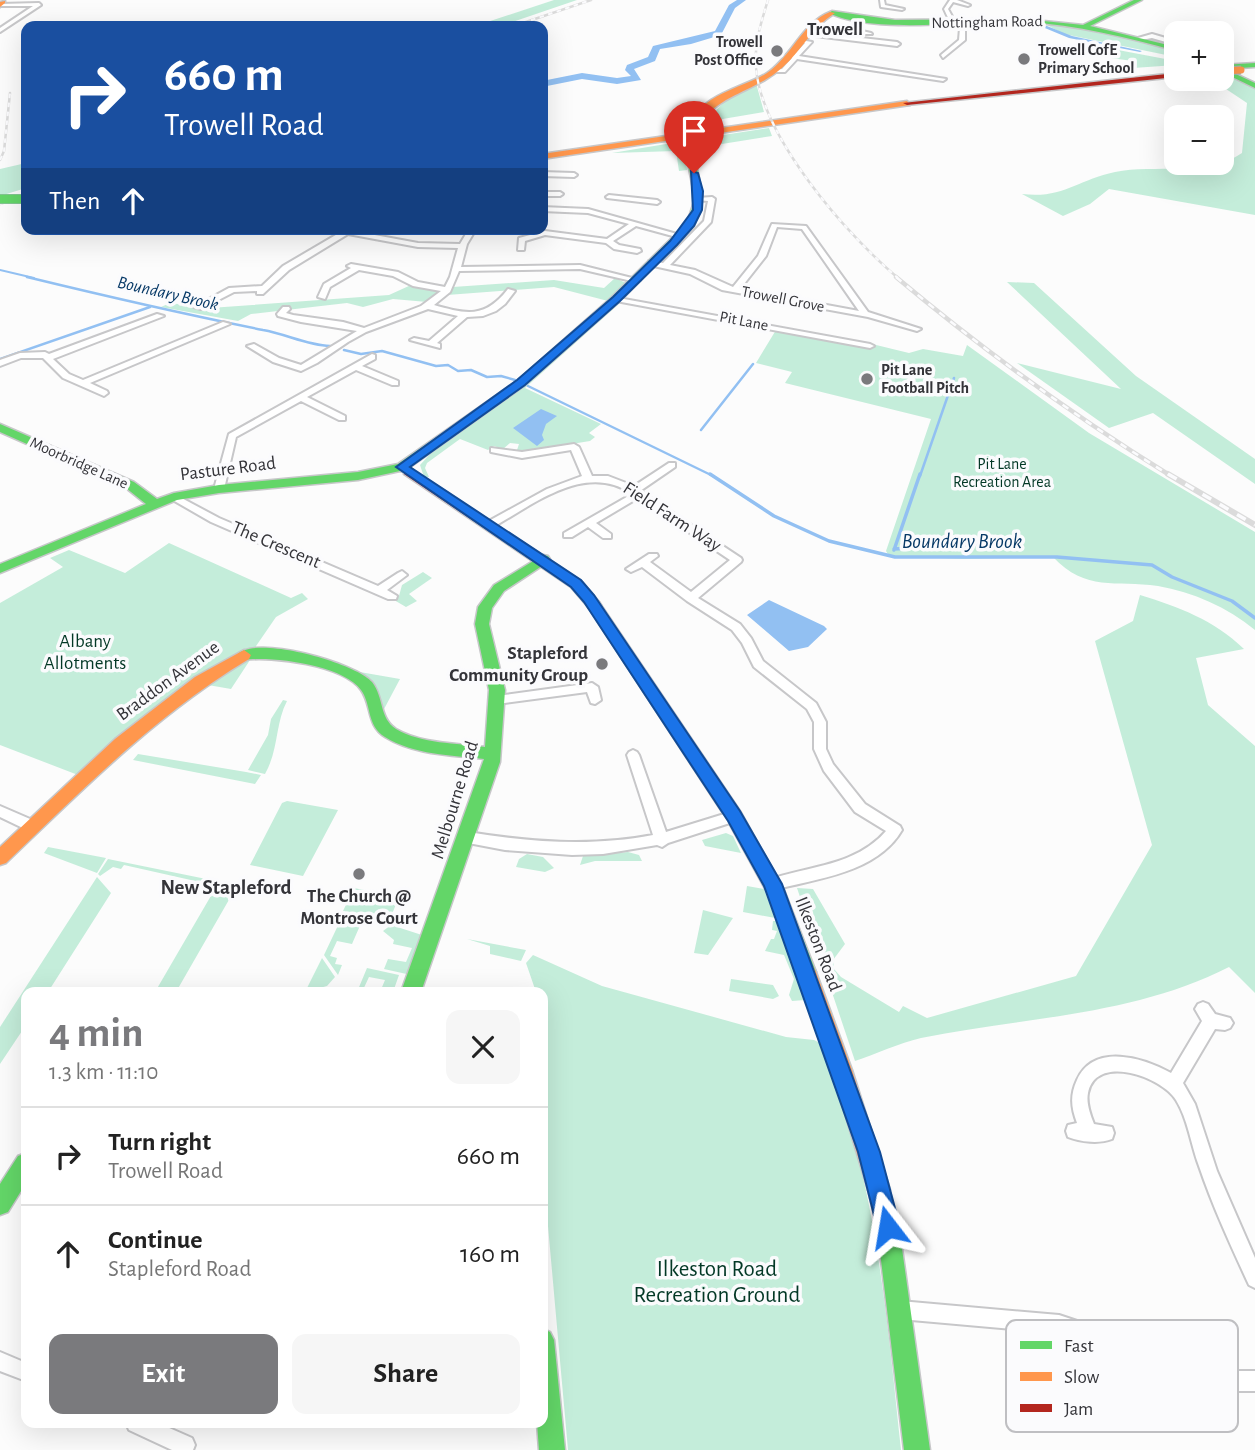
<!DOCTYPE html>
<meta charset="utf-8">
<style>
body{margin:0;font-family:"Alegreya Sans",sans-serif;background:#f6f6f6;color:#222;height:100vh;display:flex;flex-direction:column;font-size:26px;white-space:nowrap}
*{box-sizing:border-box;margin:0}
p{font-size:23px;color:#767676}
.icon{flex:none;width:38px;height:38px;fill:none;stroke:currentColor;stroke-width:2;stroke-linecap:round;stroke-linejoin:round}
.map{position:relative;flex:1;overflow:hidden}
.drawer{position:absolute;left:21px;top:987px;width:527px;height:441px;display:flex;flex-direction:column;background:#fff;border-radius:14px;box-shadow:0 7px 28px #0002}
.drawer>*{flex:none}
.guide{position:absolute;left:21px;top:21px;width:527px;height:214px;border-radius:14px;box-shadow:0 7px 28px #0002;background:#1a4fa0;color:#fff;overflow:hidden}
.fabs{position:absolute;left:1164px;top:21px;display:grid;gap:14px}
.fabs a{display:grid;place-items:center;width:70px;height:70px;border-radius:14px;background:#fff;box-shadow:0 7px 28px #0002;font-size:35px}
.pin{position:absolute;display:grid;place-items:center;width:60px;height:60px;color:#fff;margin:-72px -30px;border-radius:50% 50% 50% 0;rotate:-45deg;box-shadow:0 0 7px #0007}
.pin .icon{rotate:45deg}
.me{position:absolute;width:77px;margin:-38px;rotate:346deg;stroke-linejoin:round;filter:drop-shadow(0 0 5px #0008)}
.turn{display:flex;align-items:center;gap:24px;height:147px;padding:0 28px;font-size:32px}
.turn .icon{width:91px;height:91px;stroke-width:2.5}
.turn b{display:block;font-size:49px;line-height:60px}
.then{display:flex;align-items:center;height:66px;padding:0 28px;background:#0003;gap:14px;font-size:26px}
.round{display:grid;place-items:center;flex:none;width:74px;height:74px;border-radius:14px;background:#f6f6f6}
.summary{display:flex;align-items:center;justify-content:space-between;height:119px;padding:0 28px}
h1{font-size:42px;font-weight:600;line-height:52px;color:#7a7a7d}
.action{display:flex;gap:14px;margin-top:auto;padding:14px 28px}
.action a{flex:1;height:80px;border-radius:14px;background:#7a7a7d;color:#fff;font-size:28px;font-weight:600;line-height:80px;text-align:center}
.action a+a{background:#f6f6f6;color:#222}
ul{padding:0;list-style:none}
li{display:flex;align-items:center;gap:21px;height:98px;padding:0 28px;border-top:2px solid #e0e0e0}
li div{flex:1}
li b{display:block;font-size:26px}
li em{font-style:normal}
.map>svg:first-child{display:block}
.green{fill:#c4edda}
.water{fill:#92c0f2}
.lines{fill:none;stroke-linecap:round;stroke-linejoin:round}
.stream-far2{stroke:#92c0f2;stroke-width:2}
.stream-far1{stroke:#92c0f2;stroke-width:2.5}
.stream{stroke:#92c0f2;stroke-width:3.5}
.canal{fill:#92c0f2;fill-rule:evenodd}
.river{fill:#92c0f2;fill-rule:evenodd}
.street-casing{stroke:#c7c7c9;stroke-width:4}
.fast-casing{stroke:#c7c7c9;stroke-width:3}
.slow-casing{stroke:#c7c7c9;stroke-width:3}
.jam-casing{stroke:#c7c7c9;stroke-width:3}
.street{fill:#fff;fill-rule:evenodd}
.fast{fill:#63d668;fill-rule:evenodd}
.slow{fill:#ff974d;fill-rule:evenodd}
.jam{fill:#b3261e;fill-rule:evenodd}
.rail-far2-casing{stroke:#dbdbdb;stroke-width:2.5}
.rail-far1-casing{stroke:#dbdbdb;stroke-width:4.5}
.rail-casing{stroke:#dbdbdb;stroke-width:6}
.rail-far2{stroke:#fbfbfd;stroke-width:2;stroke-dasharray:4.5;stroke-linecap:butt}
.rail-far1{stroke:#fbfbfd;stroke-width:2.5;stroke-dasharray:7;stroke-linecap:butt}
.rail{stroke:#fbfbfd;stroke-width:3.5;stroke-dasharray:10;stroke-linecap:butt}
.fast-bridge-casing{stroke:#a2b6b8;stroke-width:10;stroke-linecap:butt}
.slow-bridge-casing{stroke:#a2b6b8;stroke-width:9;stroke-linecap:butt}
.jam-bridge-casing{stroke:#a2b6b8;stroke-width:10;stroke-linecap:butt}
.fast-bridge{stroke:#63d668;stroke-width:9}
.slow-bridge{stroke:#ff974d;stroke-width:7}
.jam-bridge{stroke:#b3261e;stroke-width:9}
.route{fill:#1a73e8;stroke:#114b97;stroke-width:2}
.poi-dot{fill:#7a7a7d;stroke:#fbfbfd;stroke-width:2.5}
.labels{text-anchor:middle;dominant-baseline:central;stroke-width:7;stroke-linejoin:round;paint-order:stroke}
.far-street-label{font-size:16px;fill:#343439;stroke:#fbfbfd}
.far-poi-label{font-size:16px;font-weight:bold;fill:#343439;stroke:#fbfbfd;text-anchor:start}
.far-park-label{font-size:16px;fill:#033826;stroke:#fbfbfd}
.far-water-label{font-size:18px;font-style:italic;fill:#083a67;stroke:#fbfbfd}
.far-quarter-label{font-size:19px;font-weight:bold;fill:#343439;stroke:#fbfbfd}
.street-label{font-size:19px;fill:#343439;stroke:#fbfbfd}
.park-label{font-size:19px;fill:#033826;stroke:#fbfbfd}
.poi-label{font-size:19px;font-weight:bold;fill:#343439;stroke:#fbfbfd;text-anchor:end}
.water-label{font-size:21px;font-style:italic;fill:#083a67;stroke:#fbfbfd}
.neighbourhood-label{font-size:21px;font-weight:bold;fill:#343439;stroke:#fbfbfd}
.near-park-label{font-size:23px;fill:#033826;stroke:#fbfbfd}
.key{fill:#fbfbfd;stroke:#bfbfc2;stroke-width:2}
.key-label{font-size:19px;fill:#343439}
</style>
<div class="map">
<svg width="1255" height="1450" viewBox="0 0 1255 1450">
<rect width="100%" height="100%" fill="#fcfcfc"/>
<path class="green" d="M554 0H577L501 26H475Z
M1043 23C1086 25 1135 36 1176 51V57L1064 34Z
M1081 43 1176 61V65L1105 70 1101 67 1133 61 1088 55 1102 51 1084 47Z
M1222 74 1255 88V215L1109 189 1090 204 1063 216 1022 194C1063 199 1077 180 1115 172 1154 164 1208 177 1242 153L1247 103 1211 79H1222Z
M756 83 764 112 705 122V117L713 115C723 99 739 91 756 83Z
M769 128 772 136 697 148V139Z
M684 141 687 170 679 171 676 151 612 153Z
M26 163V188L0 196V169Z
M615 278 626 283 608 301 554 287 447 295 453 287 554 280 604 288Z
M1007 282 1034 283 1136 376 1255 459V484L1153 413 1109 428 1017 363 1121 389Z
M411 285 439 292 427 302 393 299 363 307 347 303 251 314 238 321 161 307 170 303 210 308 389 295Z
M618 302 629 304 620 303 525 388 601 424 589 433 595 437 590 441 522 452 517 450 519 444 510 443 503 449 494 446 488 450 460 439 427 463 425 468 429 477H424L420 465 442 441Z
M776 330 869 348 872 344 909 353 923 349 963 356 967 345 1089 433 1255 532V630C1227 607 1193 592 1158 586 1115 580 1086 592 1053 557L964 559 889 556 886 551 931 419 785 383 792 372 756 363Z
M169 543 291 598 302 593 308 599 276 617 254 649 78 775 0 745V603L63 567 50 558 69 550 125 573Z
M423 572 432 578 409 594 417 601 406 607 394 600 399 596 402 585Z
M1140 595C1179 607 1214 620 1244 649L1196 658 1208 705 1255 746V993L1229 967C1133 1016 1025 1017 921 1038 899 1043 876 1054 855 1061L797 888 813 889 845 944 833 960 834 969 841 977 899 1012 903 1006 927 1018 1076 976 1152 845 1095 641 1133 621Z
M250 660 231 689 208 685 234 666Z
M354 671 400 679 383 711 374 684Z
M283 700 287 701C275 724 279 749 265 774L248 770 268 735 271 719Z
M138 754 246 772 261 775 255 784 133 760Z
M287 801 338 810 303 876 250 865 282 803Z
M726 833 733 836 741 853 705 846 702 840Z
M48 847 106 858 97 873 44 853Z
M628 852 639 855 642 861H595L580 865 583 856Z
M527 854 543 857 554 868 545 872 516 867 519 859Z
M108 859 216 881 213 885 124 865 121 869 113 867 100 876 98 874Z
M97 877 111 893 48 992H26V1025L0 1064V1027Z
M747 886 764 889 775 918 743 912Z
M354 888 399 897 392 914 380 918 343 911Z
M212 894 230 898 176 992H155Z
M703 910 733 918 708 955 694 953Z
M342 917 362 921 352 944 337 941 330 956 337 958 335 964 342 965 338 975 324 955Z
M773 921H777L805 1000 792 1001 789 995 794 979 784 955 765 951 771 939H774L777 931 772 930Z
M391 925 425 936 411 975 384 969 388 959 406 962 412 948 393 944 394 940 383 931Z
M467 939 526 950 521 961 490 954V946Z
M533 955 602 986 786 1037 814 1040 822 1044C832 1076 845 1108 854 1140 881 1241 890 1347 901 1450H568L543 1170 542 992H536L526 963Z
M322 958 335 977 327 986 305 992Z
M367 968 399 975 393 992H380L385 980 369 977 362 992H357Z
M731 979 773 985 779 996 773 999 729 991Z"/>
<path class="water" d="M541 409 557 416 546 424 542 435 544 440 537 446 513 428Z
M769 600 824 626 827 629 808 647 789 651 747 615Z"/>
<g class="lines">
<path class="stream-far2" d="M0 270 34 278"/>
<path class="stream-far1" d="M27 277C105 296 184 314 263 330 286 334 307 345 330 346
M344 350 361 354 382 351 436 366 448 365 458 371 471 370 487 377 501 376 515 380
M0 359 150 307
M528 386 713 476
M701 430 753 364
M920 476 954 378"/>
<path class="stream" d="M710 474 774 516 829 541 895 557H1057L1152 565 1172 577 1232 601 1255 618
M894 549 992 543
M894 550 920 474"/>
<path class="canal" d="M1042 24 1072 36 1142 51 1140 52 1069 38 1040 26Z"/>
<path class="river" d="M737 0H746L735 8 721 35 691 44 660 49 655 61 634 69 641 80 617 84 582 79 542 87V81L582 73 617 78 631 76 625 70 627 65 648 57 653 46 715 31 729 5Z"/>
<g class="street-casing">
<path id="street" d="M880 0H884L885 5 904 9 902 10 881 7Z
M950 0H957L970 5 968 6 953 2 948 9 954 20H958L965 28V40L943 58 941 55 959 40 960 28 954 22H950L944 9Z
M39 3 41 5 0 32V28L33 6H0V4Z
M862 31 871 33 872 34H860Z
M809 32 897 42 900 44 897 46 807 35Z
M1152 34 1176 41V45L1152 38 1141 40 1138 38Z
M800 40 812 42 799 56 946 79 943 81 797 59 785 72H773V70L782 69 792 58 786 57V55H794L805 43 800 42Z
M542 172 574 173 577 175 574 177 542 176Z
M542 192H560L563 194 560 196H542Z
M609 195 657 200 660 202 657 204 607 198 606 197Z
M697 198 712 197 715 199 711 222 670 265 695 270 733 287 758 256 772 224 806 226 868 312 921 329 917 331 868 317 722 290 690 274 649 265V261L663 263 704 221 708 201 697 200ZM777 227 802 229 859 311 740 289 766 256Z
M542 207 588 209 684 236 680 238 636 226 613 241 619 245 640 249 641 251 637 253 614 249 606 243 545 235 525 241 524 250H518L519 238 545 231 607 239 629 224 588 213 542 211Z
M346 229H354L353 231 418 243 460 244 469 229H476L467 244 461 267 580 265 640 280 636 282 580 269 459 271 450 292 434 305C466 314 485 319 508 289L515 291 505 304 496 311 483 316 467 317 437 343 440 344V348L410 340 414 338 429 341 458 316 428 309 366 332 348 342 317 363 301 371 273 362 247 346 254 344 279 358 301 365 357 331 301 322 278 316 277 314 283 307H289L290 309 286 313 293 315 343 322 364 328 421 306 441 291 413 286 393 276 359 270 330 287 325 299 318 297 324 284 351 268 347 266 351 264 398 272 418 282 445 287 450 277 458 248 418 247 348 234 289 270 263 294H257V291L234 292 201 309 194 307 229 288 262 286 283 266Z
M613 297 870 344 874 346 870 348 616 301 612 299Z
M157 314 164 316 53 359 69 374 83 380 223 322 230 324 90 383 107 391 108 393 104 396 63 378 43 358H21L0 366V360L20 353 45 352 49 354Z
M372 354 375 355V359L362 366 398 381V385H392L356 370 307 397 345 416V420H339L301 401 236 437 224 489 219 492 216 491 214 489 229 434Z
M574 444 579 447 592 476H608L634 486 669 463H675V467L640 491 741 558 742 560 741 562 698 598 740 624 751 638 763 661 816 703 826 722V749L833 764 865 804 900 826 902 830C877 873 816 879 773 890L768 888 766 884 768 880C808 866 856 866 886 831L855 812 824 771 814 749V722L807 709 754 667 742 643 732 630 687 601 642 567 631 572 626 569 649 554H657L658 556 650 562 691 592 730 560 638 498 596 523 611 534V538H603L588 527 572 537H564V533L632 494C587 462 535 503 495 526H487V522L547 489 582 476 571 450 522 458 491 452V448L522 452Z
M174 494 219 518 378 586 398 573 402 571 407 575 387 590 397 596 396 599H388L211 522 171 499V495Z
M592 683 598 687 601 700 595 704 591 703 587 692 497 704 491 700 497 696Z
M633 750 637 752 639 755 666 832 734 811 739 812 741 816 739 820 668 843 662 847 657 845 603 854 572 855 505 850 463 842 461 838 463 834 468 832C530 842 591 847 653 835L627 755 629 752Z
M0 806 37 822 39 826 37 830 32 831 27 830 0 817Z
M1203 1002 1208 1004 1215 1014 1230 1018 1233 1023 1230 1028 1225 1030 1215 1029 1183 1083 1195 1104 1217 1171 1255 1258V1288L1249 1285C1231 1246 1213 1207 1199 1166 1191 1145 1188 1119 1176 1100 1162 1077 1096 1053 1088 1093 1086 1103 1090 1114 1094 1124L1112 1127 1114 1133 1112 1139C1100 1144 1080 1142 1068 1137L1066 1131 1068 1125 1077 1123C1071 1107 1070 1095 1077 1080 1094 1042 1144 1058 1171 1073L1202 1021 1195 1009 1198 1004Z
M900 1301 1059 1315 1212 1366 1233 1371H1255V1391H1233L1212 1386 1059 1333 900 1319 894 1316 891 1310 894 1304Z
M0 1352 26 1363V1381L0 1371Z
M126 1423H158L192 1438 195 1445 193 1450H172L129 1430Z"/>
</g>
<g class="fast-casing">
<path id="fast" d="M1134 0H1142L1090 26 1176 47V51C1126 37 1077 25 1025 22 972 20 874 35 829 13L832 11 895 20 1024 19 1083 25Z
M1255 63V67L1225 69 1255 83V88L1222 72V65Z
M688 136 695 138V158L703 199 694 226 620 301 525 385 410 467 414 471 412 474 400 471 358 480 219 493 177 500 0 573V564L146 504 126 488 0 432V424L134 482 157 499 174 493 219 485 358 472 398 464 517 381 612 297 687 223 695 199 687 158Z
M543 555 548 556 550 559 548 562 504 591 492 608 489 624 505 690 500 762 421 992H401L484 759C451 755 414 755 385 737 366 725 372 705 361 690 343 665 272 656 244 660L237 655C254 634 356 663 372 682 384 697 379 718 396 729 422 744 456 743 485 747L489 690 475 624 478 607 494 585Z
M594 600 599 602 740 811 784 890 816 972 813 978 806 981 799 978 767 892 728 821 587 605Z
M26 1153V1183L8 1212 0 1215V1184L18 1156Z
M879 1179 887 1182 899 1227 930 1450H904L877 1227 868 1190 871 1182Z
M542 1328 550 1332 554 1340 565 1450H539L537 1423H542Z"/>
</g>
<g class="slow-casing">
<path id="slow" d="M5 1V3L0 7V2Z
M830 12 835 13C811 28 803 49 783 67 755 92 724 92 698 124H692C699 95 745 87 767 73 792 56 802 23 830 12Z
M907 101 910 105 542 159V154Z
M244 650 251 655 249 659C157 714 83 789 6 863L0 865V847L115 739 195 677Z
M806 963 813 966 816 972 852 1070 890 1190 887 1198 879 1201 871 1198 868 1190 832 1070 796 972 799 966Z"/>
</g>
<g class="jam-casing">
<path id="jam" d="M1176 73V77L907 105 903 103Z
M408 467 581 581 599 602 601 605 599 608H589L571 587 404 474V468Z"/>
</g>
<use href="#street" class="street"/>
<use href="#fast" class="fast"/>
<use href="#slow" class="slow"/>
<use href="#jam" class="jam"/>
<g class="rail-far2-casing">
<path id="rail-far2" d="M768 0C761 22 754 45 756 68 762 138 846 234 898 278
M514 26 591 0
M0 160 4 151 10 93
M0 204 26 195"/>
</g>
<g class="rail-far1-casing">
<path id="rail-far1" d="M896 277C983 350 1074 416 1171 476"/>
</g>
<g class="rail-casing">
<path id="rail" d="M1168 474 1255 525"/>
</g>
<use href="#rail-far2" class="rail-far2"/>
<use href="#rail-far1" class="rail-far1"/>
<use href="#rail" class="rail"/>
<g class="fast-bridge-casing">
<path id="fast-bridge" d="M0 199H26"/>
</g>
<g class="slow-bridge-casing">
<path id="slow-bridge" d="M1222 71 1241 70"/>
</g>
<g class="jam-bridge-casing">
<path id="jam-bridge" d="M691 138 695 122"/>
</g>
<use href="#fast-bridge" class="fast-bridge"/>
<use href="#slow-bridge" class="slow-bridge"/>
<use href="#jam-bridge" class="jam-bridge"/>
</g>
<path class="route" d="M691 171 698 173 703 191 702 210 694 226 677 245 620 301 525 385 410 467 581 580 594 595 740 811 782 884 880 1152 900 1227 896 1235 888 1238 880 1235 877 1227 858 1152 764 886 728 821 584 602 571 587 396 467 517 380 613 297 670 241 693 210Z"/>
<g class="poi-dot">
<circle cx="777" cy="51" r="7"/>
<circle cx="1024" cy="59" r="7"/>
<circle cx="867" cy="379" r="7"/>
<circle cx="602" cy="664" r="7"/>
<circle cx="359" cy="874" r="7"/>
</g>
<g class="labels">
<g class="far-street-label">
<text transform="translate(987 22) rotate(-1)">Nottingham Road</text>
<text transform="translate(783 299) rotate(11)">Trowell Grove</text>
<text transform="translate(744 321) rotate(11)">Pit Lane</text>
<text transform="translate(79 463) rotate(24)">Moorbridge Lane</text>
</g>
<g class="far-poi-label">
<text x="763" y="42" text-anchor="end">Trowell<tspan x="763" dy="18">Post Office</tspan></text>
<text x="1038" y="50">Trowell CofE<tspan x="1038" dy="18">Primary School</tspan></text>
<text x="881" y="370">Pit Lane<tspan x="881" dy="18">Football Pitch</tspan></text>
</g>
<g class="far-park-label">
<text x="1002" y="464">Pit Lane<tspan x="1002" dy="18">Recreation Area</tspan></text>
</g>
<g class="far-water-label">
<text transform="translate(168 294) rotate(13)">Boundary Brook</text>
</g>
<g class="far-quarter-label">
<text x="835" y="29">Trowell</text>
</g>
<g class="street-label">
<text transform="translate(228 469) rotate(-7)">Pasture Road</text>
<text transform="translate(672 517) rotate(33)">Field Farm Way</text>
<text transform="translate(276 545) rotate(23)">The Crescent</text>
<text transform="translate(168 681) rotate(-36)">Braddon Avenue</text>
<text transform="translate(455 800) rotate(-73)">Melbourne Road</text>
<text transform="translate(818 944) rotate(69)">Ilkeston Road</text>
</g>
<g class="park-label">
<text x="85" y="641">Albany<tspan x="85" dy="22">Allotments</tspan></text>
</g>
<g class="poi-label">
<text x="588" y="653">Stapleford<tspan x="588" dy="22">Community Group</tspan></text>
<text x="359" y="896" text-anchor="middle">The Church @<tspan x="359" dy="22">Montrose Court</tspan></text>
</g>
<g class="water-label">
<text x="962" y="541">Boundary Brook</text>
</g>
<g class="neighbourhood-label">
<text x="226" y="887">New Stapleford</text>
</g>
<g class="near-park-label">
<text x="717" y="1269">Ilkeston Road<tspan x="717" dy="26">Recreation Ground</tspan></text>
</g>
</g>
<rect x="1006" y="1320" width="232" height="112" rx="10" class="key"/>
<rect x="1020" y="1341" width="32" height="8" fill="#63d668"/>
<rect x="1020" y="1372" width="32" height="9" fill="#ff974d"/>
<rect x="1020" y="1404" width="32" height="8" fill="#b3261e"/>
<g class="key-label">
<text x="1064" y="1352">Fast</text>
<text x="1064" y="1383">Slow</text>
<text x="1064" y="1415">Jam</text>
</g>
</svg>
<div class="fabs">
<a>+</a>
<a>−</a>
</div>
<div class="pin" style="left:694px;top:173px;background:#d93025"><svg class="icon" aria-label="arrive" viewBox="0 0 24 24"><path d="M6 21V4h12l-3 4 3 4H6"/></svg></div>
<svg class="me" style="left:888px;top:1227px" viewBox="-20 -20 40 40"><path d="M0-17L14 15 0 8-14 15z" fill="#1a73e8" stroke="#fff" stroke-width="4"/></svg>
<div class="guide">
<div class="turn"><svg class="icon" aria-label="right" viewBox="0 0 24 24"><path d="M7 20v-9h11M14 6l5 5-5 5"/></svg><div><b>660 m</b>Trowell Road</div></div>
<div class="then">Then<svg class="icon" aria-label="ahead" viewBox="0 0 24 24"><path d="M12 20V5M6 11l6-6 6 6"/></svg></div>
</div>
<section class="drawer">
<div class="summary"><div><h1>4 min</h1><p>1.3 km · 11:10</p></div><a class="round"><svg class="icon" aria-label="close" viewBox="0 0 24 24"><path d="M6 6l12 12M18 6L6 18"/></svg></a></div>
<ul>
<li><svg class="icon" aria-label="right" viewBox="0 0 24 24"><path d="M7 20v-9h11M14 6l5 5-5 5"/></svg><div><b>Turn right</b><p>Trowell Road</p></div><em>660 m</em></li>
<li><svg class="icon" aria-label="ahead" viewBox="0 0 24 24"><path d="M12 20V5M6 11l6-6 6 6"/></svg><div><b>Continue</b><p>Stapleford Road</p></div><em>160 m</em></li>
</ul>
<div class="action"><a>Exit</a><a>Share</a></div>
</section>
</div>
